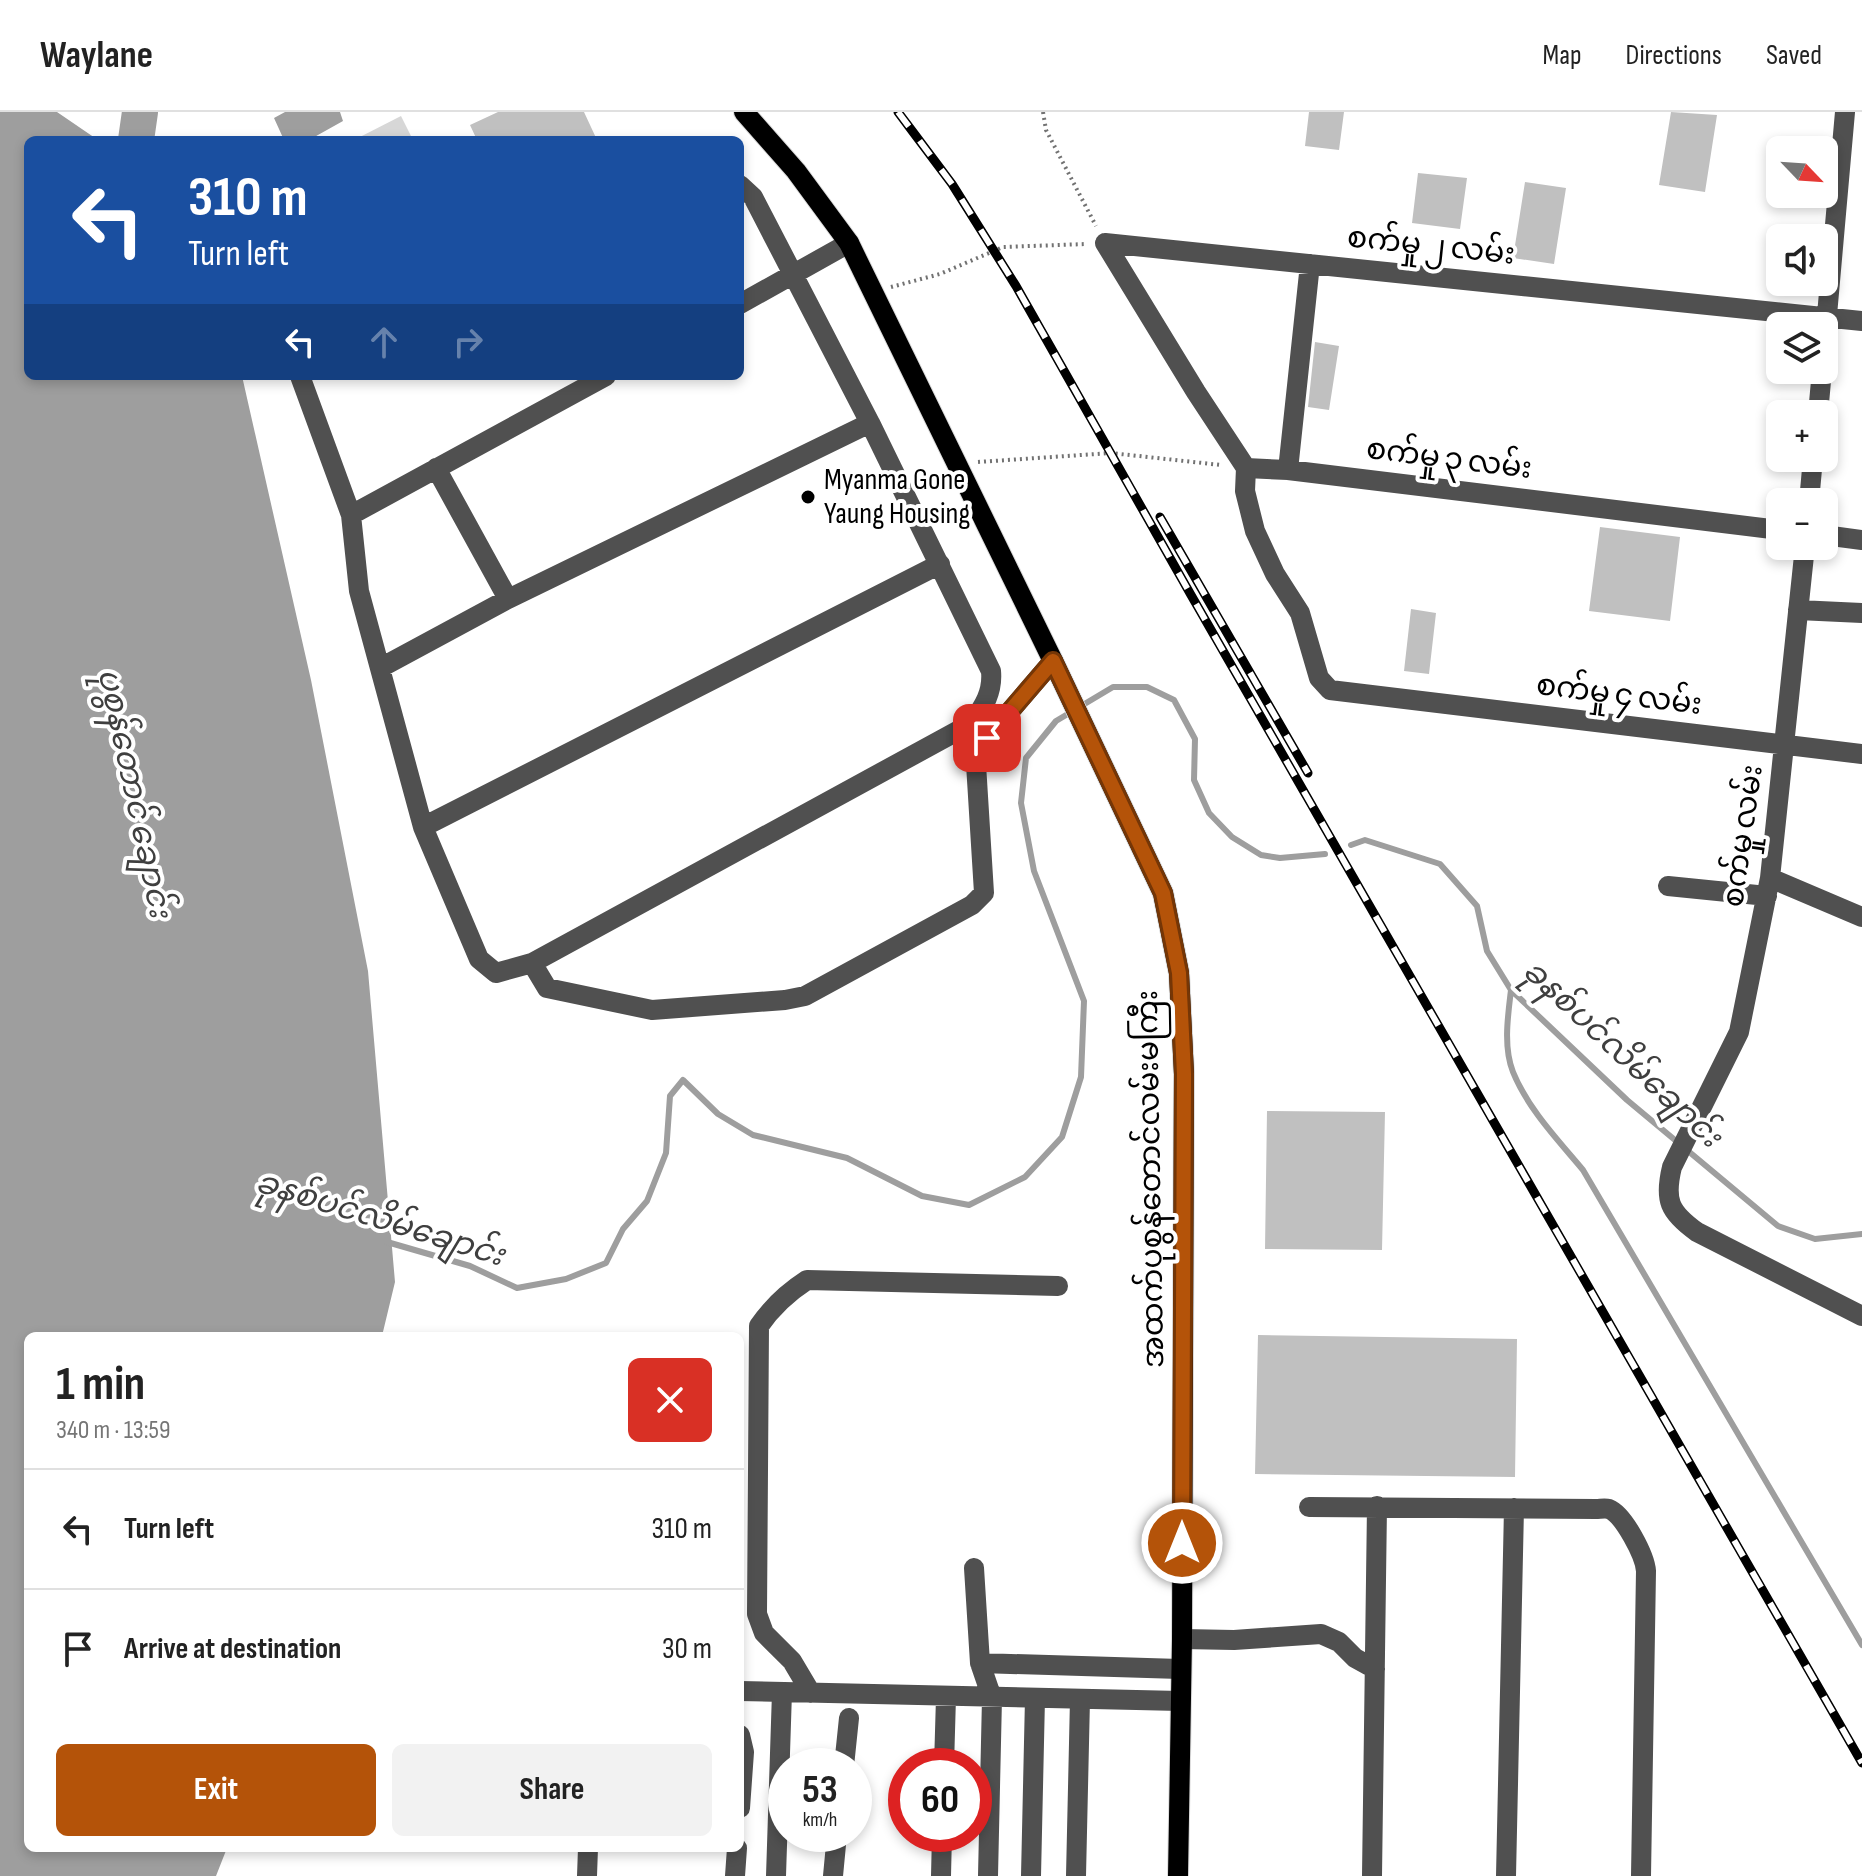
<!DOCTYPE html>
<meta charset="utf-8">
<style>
body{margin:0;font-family:"Sofia Sans Condensed","Noto Sans Myanmar",sans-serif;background:#f2f2f2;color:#222;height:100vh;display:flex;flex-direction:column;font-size:30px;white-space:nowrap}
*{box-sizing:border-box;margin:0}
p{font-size:26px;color:#767676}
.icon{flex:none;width:44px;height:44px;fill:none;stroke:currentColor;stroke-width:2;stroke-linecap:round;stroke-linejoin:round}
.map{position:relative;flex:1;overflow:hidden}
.side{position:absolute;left:24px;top:1220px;width:720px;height:520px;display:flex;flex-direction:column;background:#fff;border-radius:12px;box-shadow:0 4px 12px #0003}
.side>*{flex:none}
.hud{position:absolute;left:24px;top:24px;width:720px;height:244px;border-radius:12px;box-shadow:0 4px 12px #0003;background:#1a4fa0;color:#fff;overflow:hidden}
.needle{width:52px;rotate:115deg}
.buttons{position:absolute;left:1766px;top:24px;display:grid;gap:16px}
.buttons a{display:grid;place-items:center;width:72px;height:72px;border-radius:12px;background:#fff;box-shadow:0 4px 12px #0003;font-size:40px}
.speed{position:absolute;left:768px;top:1636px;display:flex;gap:16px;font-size:40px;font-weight:700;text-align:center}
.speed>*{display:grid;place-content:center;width:104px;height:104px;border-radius:50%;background:#fff;box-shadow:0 4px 12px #0003;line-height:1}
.speed small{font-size:20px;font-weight:400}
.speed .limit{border:12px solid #d22;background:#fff;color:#111}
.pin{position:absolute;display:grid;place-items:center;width:68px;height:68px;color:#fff;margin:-34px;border-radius:16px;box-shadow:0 4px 12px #0006}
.me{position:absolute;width:88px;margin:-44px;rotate:0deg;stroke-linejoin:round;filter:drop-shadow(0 0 6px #0008)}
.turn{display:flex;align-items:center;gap:28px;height:168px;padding:0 32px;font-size:36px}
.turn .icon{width:104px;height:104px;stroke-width:2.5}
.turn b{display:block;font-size:56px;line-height:68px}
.lanes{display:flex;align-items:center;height:76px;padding:0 32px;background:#0003;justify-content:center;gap:40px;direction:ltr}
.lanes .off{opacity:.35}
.round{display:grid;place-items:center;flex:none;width:84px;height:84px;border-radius:12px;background:#f2f2f2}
.overview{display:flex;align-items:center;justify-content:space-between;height:136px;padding:0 32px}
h1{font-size:48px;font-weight:700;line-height:60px}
.primary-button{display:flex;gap:16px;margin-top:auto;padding:16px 32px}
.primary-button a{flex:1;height:92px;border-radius:12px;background:#b45309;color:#fff;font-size:32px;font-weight:700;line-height:92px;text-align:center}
.primary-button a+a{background:#f2f2f2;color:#222}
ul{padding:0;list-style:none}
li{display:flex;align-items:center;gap:24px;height:120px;padding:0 32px;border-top:2px solid #e0e0e0}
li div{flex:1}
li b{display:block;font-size:30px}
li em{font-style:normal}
header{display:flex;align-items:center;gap:48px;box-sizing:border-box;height:112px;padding:0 40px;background:#fff;border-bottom:2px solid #e0e0e0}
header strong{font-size:38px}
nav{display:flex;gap:44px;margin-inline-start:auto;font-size:28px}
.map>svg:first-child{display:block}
.green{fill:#d7d7d7}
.water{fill:#9e9e9e}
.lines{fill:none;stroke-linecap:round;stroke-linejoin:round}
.stream{stroke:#9e9e9e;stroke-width:6}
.river{stroke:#9e9e9e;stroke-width:36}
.building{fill:#c0c0c0}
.major-casing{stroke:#dbdbdb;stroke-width:22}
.path{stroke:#727272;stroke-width:4;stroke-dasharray:2 4;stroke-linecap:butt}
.minor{stroke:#505050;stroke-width:20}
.major{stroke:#000;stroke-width:20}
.rail-casing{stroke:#000;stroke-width:9}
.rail{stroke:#fff;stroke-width:6;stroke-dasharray:18;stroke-linecap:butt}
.route-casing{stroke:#753606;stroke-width:20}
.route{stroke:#b45309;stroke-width:14}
.poi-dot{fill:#000;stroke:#fff;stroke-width:3}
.labels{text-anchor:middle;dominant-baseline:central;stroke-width:8;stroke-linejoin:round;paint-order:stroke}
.street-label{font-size:30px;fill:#000;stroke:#fff}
.poi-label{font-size:30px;fill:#000;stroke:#fff;text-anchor:start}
.water-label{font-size:32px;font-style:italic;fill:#3f3f3f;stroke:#fff}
</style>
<header>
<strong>Waylane</strong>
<nav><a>Map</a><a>Directions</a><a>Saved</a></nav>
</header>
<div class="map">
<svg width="1862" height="1764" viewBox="0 0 1862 1764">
<rect width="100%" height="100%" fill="#fff"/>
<path class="green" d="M401 4 413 28H354Z"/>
<path class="water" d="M0 0H57L98 28H28V264H242L311 568 368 859 395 1170 382 1224H28V1736H227L216 1764H0Z
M285 0H340L343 9 309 28H284L274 6Z"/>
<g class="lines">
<path class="stream" d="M1351 733 1365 728 1440 752 1477 794 1487 839 1511 878 1627 988 1778 1114 1815 1127 1862 1122
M1511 878C1508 903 1503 935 1513 960 1528 997 1558 1028 1583 1058L1862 1533
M387 1130 470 1154 517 1176 566 1167 606 1151 623 1117 647 1089 666 1041 670 984 683 968 718 1002 753 1023 847 1046 922 1084 969 1093 1025 1065 1062 1025 1081 965 1084 889 1034 759 1021 691 1026 646 1056 609 1113 575H1147L1174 588 1195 627 1194 668 1209 701 1232 725 1261 743 1280 746 1325 742"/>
<path class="river" d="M136 28 140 0"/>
</g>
<path class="building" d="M498 0H584L597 28H477L470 13Z
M1309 0H1344L1339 38 1305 34Z
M1671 0 1717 3 1705 80 1659 73Z
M1418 61 1467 66 1460 117 1412 111Z
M1525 70 1566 76 1554 152 1513 146Z
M1315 230 1339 234 1329 298 1308 295Z
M1600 415 1680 425 1670 509 1589 499Z
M1411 497 1436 501 1429 562 1404 559Z
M1267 999 1385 1000 1382 1138 1265 1137Z
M1258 1223 1517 1227 1515 1365 1255 1362Z"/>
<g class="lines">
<g class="major-casing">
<path id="major" d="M744 0 796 59 849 131 1053 549 1163 781 1179 861 1184 962 1182 1527 1178 1764"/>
</g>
<path class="path" d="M1043 0 1046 18 1096 114
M891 175 940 162 1003 135 1087 132
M978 350 1111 341 1221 353"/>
<path class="minor" d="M1105 131 1196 280 1246 356 1245 379 1255 419 1275 462 1300 501 1319 566 1330 578 1862 642
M1105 131 1862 209
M740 192 849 131
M1824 237 1845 0
M300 264 351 403 359 479 423 715 479 847 496 861 532 851 972 611C984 594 993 580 991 559L870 311 753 85 740 73
M1818 302 1822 258
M436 356 508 487
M1246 356 1288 358 1780 418
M1288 358 1310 152
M1809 390 1813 346
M351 403 606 264
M1824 423 1862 428
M1805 434 1770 766 1739 920 1672 1055C1664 1088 1669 1100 1697 1120L1862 1204
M1798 498 1862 501
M382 555 508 487 870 311
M423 715 940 452
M1770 766 1862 805
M1668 774 1767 784
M532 851 547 876 652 898 785 888 805 884 972 793 984 781 976 652 987 626 1053 549
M1309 1395 1596 1397C1600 1397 1605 1396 1609 1397 1624 1403 1645 1444 1646 1459L1641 1764
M974 1456 980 1551 992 1586 988 1764
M1182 1527 1234 1528 1321 1522 1339 1530 1355 1546 1375 1557
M980 1551 1180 1557
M740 1579 1180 1589
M811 1581 792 1549 764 1521 757 1502 759 1214C772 1195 787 1181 807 1168L1058 1174
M740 1623 744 1640 740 1696
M844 1654 849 1606
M944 1654 946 1585
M587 1764 588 1736
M735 1764 737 1736
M776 1764 782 1580
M833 1764 837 1722
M941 1764 942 1722
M1031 1764 1035 1586
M1076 1764 1080 1587
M1372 1764 1377 1394
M1506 1764 1514 1396"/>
<use href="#major" class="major"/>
<g class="rail-casing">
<path id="rail" d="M898 0 952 72 1016 174 1191 483 1862 1651
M1160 405 1308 661"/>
</g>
<use href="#rail" class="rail"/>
</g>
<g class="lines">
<g class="route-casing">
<path id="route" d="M987 626 1053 549 1163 781 1179 861 1184 962 1182 1431"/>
</g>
<use href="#route" class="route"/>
</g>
<circle class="poi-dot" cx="808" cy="385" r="8"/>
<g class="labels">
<g class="street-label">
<text transform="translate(1431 134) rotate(6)">စက်မှု ၂ လမ်း</text>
<text transform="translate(1449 347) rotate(7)">စက်မှု ၃ လမ်း</text>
<text transform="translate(1619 583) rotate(7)">စက်မှု ၄ လမ်း</text>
<text transform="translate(1743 724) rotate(-82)">စက်မှု လမ်း</text>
<text transform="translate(1151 1067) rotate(-91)">အထက်ပုစွန်တောင်လမ်းမကြီး</text>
</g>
<g class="poi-label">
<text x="824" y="368">Myanma Gone<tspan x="824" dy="34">Yaung Housing</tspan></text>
</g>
<g class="water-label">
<text transform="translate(134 681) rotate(78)">ပုစွန်တောင် ချောင်း</text>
<text transform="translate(1622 942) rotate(43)">ခုနစ်ပင်လိမ်ချောင်း</text>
<text transform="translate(380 1107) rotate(17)">ခုနစ်ပင်လိမ်ချောင်း</text>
</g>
</g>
</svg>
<div class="buttons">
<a><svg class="needle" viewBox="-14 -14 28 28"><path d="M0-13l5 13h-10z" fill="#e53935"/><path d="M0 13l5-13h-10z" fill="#767676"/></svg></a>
<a><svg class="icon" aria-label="sound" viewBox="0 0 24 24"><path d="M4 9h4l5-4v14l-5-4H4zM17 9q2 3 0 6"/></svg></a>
<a><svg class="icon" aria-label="layers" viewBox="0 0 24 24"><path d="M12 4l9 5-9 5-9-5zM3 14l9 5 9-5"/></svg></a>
<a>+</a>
<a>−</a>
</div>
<div class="speed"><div>53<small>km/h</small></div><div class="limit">60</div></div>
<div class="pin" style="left:987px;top:626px;background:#d93025"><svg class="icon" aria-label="arrive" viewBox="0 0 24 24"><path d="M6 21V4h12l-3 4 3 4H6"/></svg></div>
<svg class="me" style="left:1182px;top:1431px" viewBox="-20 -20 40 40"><circle r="17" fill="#b45309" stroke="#fff" stroke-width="3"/><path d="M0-11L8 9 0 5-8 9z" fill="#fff"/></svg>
<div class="hud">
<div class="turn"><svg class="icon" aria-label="left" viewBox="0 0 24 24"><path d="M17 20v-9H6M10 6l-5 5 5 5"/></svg><div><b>310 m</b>Turn left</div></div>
<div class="lanes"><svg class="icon" aria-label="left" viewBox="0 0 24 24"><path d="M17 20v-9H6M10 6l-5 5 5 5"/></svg><svg class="icon off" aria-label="ahead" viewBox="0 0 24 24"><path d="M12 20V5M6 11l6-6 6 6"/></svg><svg class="icon off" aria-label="right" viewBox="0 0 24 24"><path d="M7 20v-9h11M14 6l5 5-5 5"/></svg></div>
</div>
<section class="side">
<div class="overview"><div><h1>1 min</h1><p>340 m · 13:59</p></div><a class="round" style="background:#d93025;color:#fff"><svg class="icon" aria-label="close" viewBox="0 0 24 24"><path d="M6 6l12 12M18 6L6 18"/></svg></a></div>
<ul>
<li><svg class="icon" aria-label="left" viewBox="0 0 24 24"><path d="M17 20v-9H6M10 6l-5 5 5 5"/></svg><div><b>Turn left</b></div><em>310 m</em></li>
<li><svg class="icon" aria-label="arrive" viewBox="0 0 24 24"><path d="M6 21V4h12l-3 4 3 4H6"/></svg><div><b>Arrive at destination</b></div><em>30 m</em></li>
</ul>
<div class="primary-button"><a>Exit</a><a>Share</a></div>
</section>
</div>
